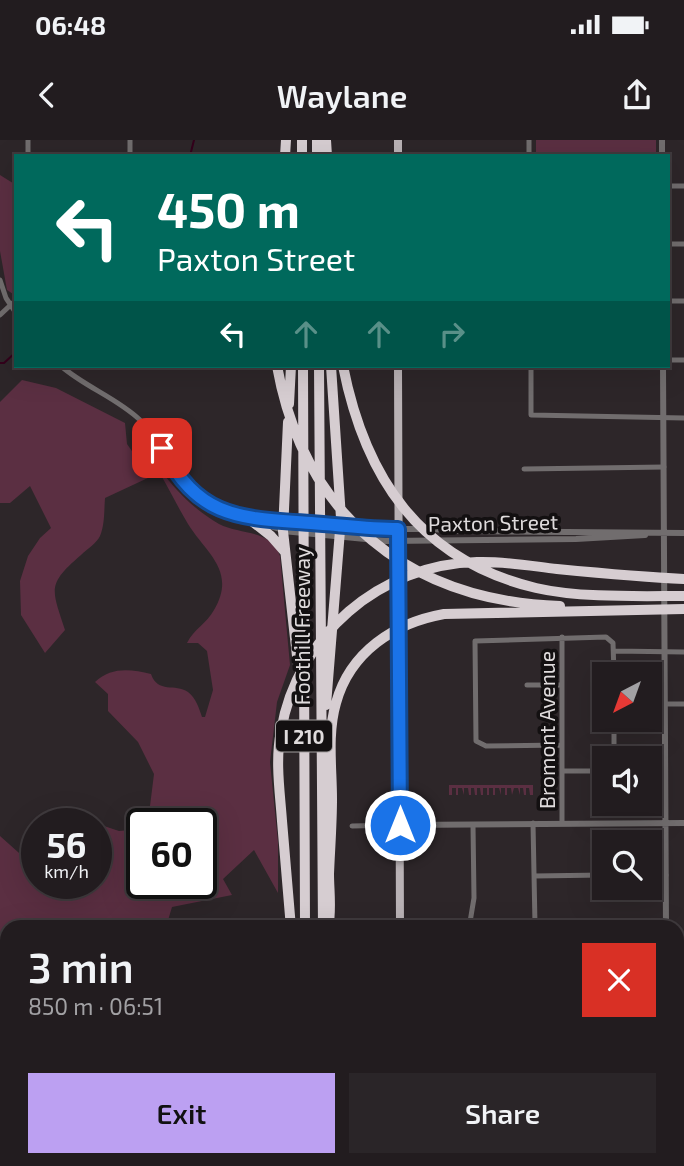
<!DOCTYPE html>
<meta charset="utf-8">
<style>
body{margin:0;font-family:"Exo 2",sans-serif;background:#2a2528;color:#f1f3f6;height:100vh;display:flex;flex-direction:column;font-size:26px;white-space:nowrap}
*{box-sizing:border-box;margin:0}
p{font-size:23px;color:#a2a1a4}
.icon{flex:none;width:38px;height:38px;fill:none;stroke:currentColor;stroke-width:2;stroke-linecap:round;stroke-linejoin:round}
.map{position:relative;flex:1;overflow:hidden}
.side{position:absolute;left:0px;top:780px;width:684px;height:247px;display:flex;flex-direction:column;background:#221c1f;border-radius:21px 21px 0 0;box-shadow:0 7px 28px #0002,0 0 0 2px #3f3a3d}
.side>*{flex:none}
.hud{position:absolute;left:14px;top:14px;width:656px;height:214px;border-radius:0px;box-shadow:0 7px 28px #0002,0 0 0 2px #3f3a3d;background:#00695c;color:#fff;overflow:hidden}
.needle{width:46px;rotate:221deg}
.fabs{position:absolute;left:592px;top:522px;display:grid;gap:14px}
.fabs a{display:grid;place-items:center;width:70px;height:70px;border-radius:0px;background:#221c1f;box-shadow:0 7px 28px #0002,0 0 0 2px #3f3a3d;font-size:35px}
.speed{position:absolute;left:21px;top:668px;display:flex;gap:14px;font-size:35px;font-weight:700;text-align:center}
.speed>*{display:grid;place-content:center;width:91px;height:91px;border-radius:50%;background:#221c1f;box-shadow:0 7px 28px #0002,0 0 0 2px #3f3a3d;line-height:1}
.speed small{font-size:18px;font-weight:400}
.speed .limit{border:4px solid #111;border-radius:10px;background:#fff;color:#111}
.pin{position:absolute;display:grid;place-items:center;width:60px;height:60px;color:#fff;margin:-30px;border-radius:14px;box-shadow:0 4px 10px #0006}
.me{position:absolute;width:77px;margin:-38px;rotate:0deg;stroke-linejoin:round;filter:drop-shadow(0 0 5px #0008)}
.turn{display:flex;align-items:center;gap:24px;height:147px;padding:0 28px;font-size:32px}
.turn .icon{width:91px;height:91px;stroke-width:2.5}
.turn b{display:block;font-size:49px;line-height:60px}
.lanes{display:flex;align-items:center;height:66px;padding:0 28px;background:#0003;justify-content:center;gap:35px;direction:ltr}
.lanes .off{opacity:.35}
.round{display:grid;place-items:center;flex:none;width:74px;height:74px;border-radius:0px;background:#2a2528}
.head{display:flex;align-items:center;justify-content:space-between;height:119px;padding:0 28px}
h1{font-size:42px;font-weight:600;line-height:52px}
.cta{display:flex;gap:14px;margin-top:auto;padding:14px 28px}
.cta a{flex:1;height:80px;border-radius:0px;background:#bca0f2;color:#111;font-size:28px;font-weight:600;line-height:80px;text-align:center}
.cta a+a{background:#2a2528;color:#f1f3f6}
.status{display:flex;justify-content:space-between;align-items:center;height:49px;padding:0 35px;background:#221c1f;direction:ltr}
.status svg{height:19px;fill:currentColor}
header{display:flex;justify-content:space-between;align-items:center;height:91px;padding:0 28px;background:#221c1f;font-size:32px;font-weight:600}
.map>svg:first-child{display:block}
.green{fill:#5b2f42;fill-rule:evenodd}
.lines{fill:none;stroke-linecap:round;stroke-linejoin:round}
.stream{stroke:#33001b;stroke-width:2}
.minor{stroke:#716d6e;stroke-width:5}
.tertiary{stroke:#716d6e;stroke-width:6}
.primary{stroke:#b9b2b5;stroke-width:8}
.motorway{stroke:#d6cdd1;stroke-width:10}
.route-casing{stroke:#114b97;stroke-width:18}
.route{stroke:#1a73e8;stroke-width:12}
.labels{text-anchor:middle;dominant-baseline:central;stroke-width:7;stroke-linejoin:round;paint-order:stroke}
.shield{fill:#131011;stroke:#a29e9f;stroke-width:2}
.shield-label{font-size:19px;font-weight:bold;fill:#dfdbdc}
.street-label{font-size:21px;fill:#dfdbdc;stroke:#131011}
</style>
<div class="status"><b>06:48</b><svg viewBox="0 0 49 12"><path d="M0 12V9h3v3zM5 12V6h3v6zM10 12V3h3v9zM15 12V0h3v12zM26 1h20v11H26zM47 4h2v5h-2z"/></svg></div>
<header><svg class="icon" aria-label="back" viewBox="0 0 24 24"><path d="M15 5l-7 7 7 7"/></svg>Waylane<svg class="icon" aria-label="share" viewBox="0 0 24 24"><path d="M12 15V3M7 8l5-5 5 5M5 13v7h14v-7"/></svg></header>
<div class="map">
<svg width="684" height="1026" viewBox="0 0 684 1026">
<rect width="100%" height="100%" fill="#2d2629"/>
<path class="green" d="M536 0H656V16H536Z
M0 35 16 45V153L13 154 7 150 0 111Z
M22 240 56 248 125 283 127 304 150 337 105 358C104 370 105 384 100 396 97 403 87 409 81 415 46 445 52 449 65 490L45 513 21 475 20 441 28 416 40 398 51 388 30 346 10 363H0V262Z
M165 336C181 356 197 371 219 384 240 395 271 389 280 416L290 525 277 562 270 622 278 702V753L254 710 223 739 232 755 172 767 166 787 7 788V826L0 829V696L37 729V744H96V690L104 686 119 691 130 690 145 681 149 674 154 634 138 602 108 571V554L95 542C111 527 130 529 151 534 158 554 175 543 188 552 196 558 199 568 202 577H205L213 550 207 511 198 503H187C194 489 207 483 214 470 237 431 206 413 188 384 179 369 171 353 162 337ZM142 684H201V744H142Z
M449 645H533V655H530L529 648H526V655H524L523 648H520V655L518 648H514L512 655 511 648H507V655H505V648H501V655L499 648H495V655H493V648H489V655H487V648H483V655H481L480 648H477V655H475L474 648H471V655H469L468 648H464V655L462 648H458V655H456V648H452V655H449Z"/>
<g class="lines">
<path class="stream" d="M190 16 194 0
M0 223H4L16 212"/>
<path class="minor" d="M28 0V16
M130 0V16
M529 0V16
M668 46H684
M668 104H684
M0 140 6 158 16 173
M668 161H684
M0 175 16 160
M668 220H684
M61 226C85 247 117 258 140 280 156 296 164 315 176 333 201 368 243 379 282 390
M531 226V275L684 278
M524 329 664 327
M250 378 283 381
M562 497V683
M614 511 684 512
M527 545H562
M666 564H684
M561 605 486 606 476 601 475 501 606 497 613 503 614 534
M614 618V579
M563 631H604
M533 683 535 785
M352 686 400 685
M649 735H666
M534 736 604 735
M470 783 666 786
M469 788 474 758 473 685
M677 827H684
M0 961 7 965
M677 972H684
M138 1020V1026
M668 1020V1026"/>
<path class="tertiary" d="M662 0V16
M663 226 666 788
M284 381 386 389H432L461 391 684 393
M283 391 386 401 576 399 645 395
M400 685 684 683"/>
<path class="primary" d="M398 0V16
M398 226 400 788
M402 1020V1026"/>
<path class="motorway" d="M302 0V16
M317 0V16
M326 0 327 16
M285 16 286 0
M277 226C304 376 409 461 560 466
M303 226 305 788
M319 226 323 788
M343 226C365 337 419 420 536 448 579 458 639 456 684 456
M289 264 291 226
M288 282 283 391 298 525
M253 382 271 396 285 412
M326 565 341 378 331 226
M291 788C288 752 285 717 282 681 280 652 275 621 281 591 297 496 380 424 477 422 504 421 531 426 557 429 599 433 641 437 684 439
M328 788C332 771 329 751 329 734 330 709 332 684 332 659 332 628 327 594 336 563 350 512 394 483 444 474L684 469
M307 1020V1026
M323 1020V1026"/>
</g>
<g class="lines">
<g class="route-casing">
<path id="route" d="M162 308C199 379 239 378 311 383 340 385 369 389 398 389L400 685"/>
</g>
<use href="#route" class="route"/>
</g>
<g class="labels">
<rect class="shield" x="276" y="580.5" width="56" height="31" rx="5"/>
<g class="shield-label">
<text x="304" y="596">I 210</text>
</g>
<g class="street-label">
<text transform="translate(493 382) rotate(-1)">Paxton Street</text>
<text transform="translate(301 486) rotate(-90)">Foothill Freeway</text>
<text transform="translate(546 590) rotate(-90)">Bromont Avenue</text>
</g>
</g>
</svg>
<div class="fabs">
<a><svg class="needle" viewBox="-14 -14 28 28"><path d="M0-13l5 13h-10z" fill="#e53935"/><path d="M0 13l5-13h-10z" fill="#a2a1a4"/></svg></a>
<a><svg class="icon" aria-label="sound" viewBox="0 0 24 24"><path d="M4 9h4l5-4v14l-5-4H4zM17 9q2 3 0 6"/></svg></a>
<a><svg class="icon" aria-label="search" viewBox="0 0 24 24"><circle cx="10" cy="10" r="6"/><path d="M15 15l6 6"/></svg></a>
</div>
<div class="speed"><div>56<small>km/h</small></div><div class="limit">60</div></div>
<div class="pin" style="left:162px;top:308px;background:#d93025"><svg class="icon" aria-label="arrive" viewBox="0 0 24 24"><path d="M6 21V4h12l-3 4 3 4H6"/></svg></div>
<svg class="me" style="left:400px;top:685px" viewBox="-20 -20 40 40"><circle r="17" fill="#1a73e8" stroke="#fff" stroke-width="3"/><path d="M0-11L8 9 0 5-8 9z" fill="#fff"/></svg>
<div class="hud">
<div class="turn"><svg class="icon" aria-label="left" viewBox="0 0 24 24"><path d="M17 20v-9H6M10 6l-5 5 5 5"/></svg><div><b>450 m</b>Paxton Street</div></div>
<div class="lanes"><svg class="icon" aria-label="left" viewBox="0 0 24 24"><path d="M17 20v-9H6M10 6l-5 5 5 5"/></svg><svg class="icon off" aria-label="ahead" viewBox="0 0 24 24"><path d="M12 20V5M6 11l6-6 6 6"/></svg><svg class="icon off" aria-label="ahead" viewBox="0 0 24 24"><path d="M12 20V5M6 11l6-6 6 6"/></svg><svg class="icon off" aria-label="right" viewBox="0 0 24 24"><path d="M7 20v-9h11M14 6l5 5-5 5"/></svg></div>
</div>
<section class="side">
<div class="head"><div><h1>3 min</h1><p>850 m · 06:51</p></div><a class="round" style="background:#d93025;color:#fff"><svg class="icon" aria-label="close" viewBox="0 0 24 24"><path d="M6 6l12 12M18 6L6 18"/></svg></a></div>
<div class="cta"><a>Exit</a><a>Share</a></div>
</section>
</div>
